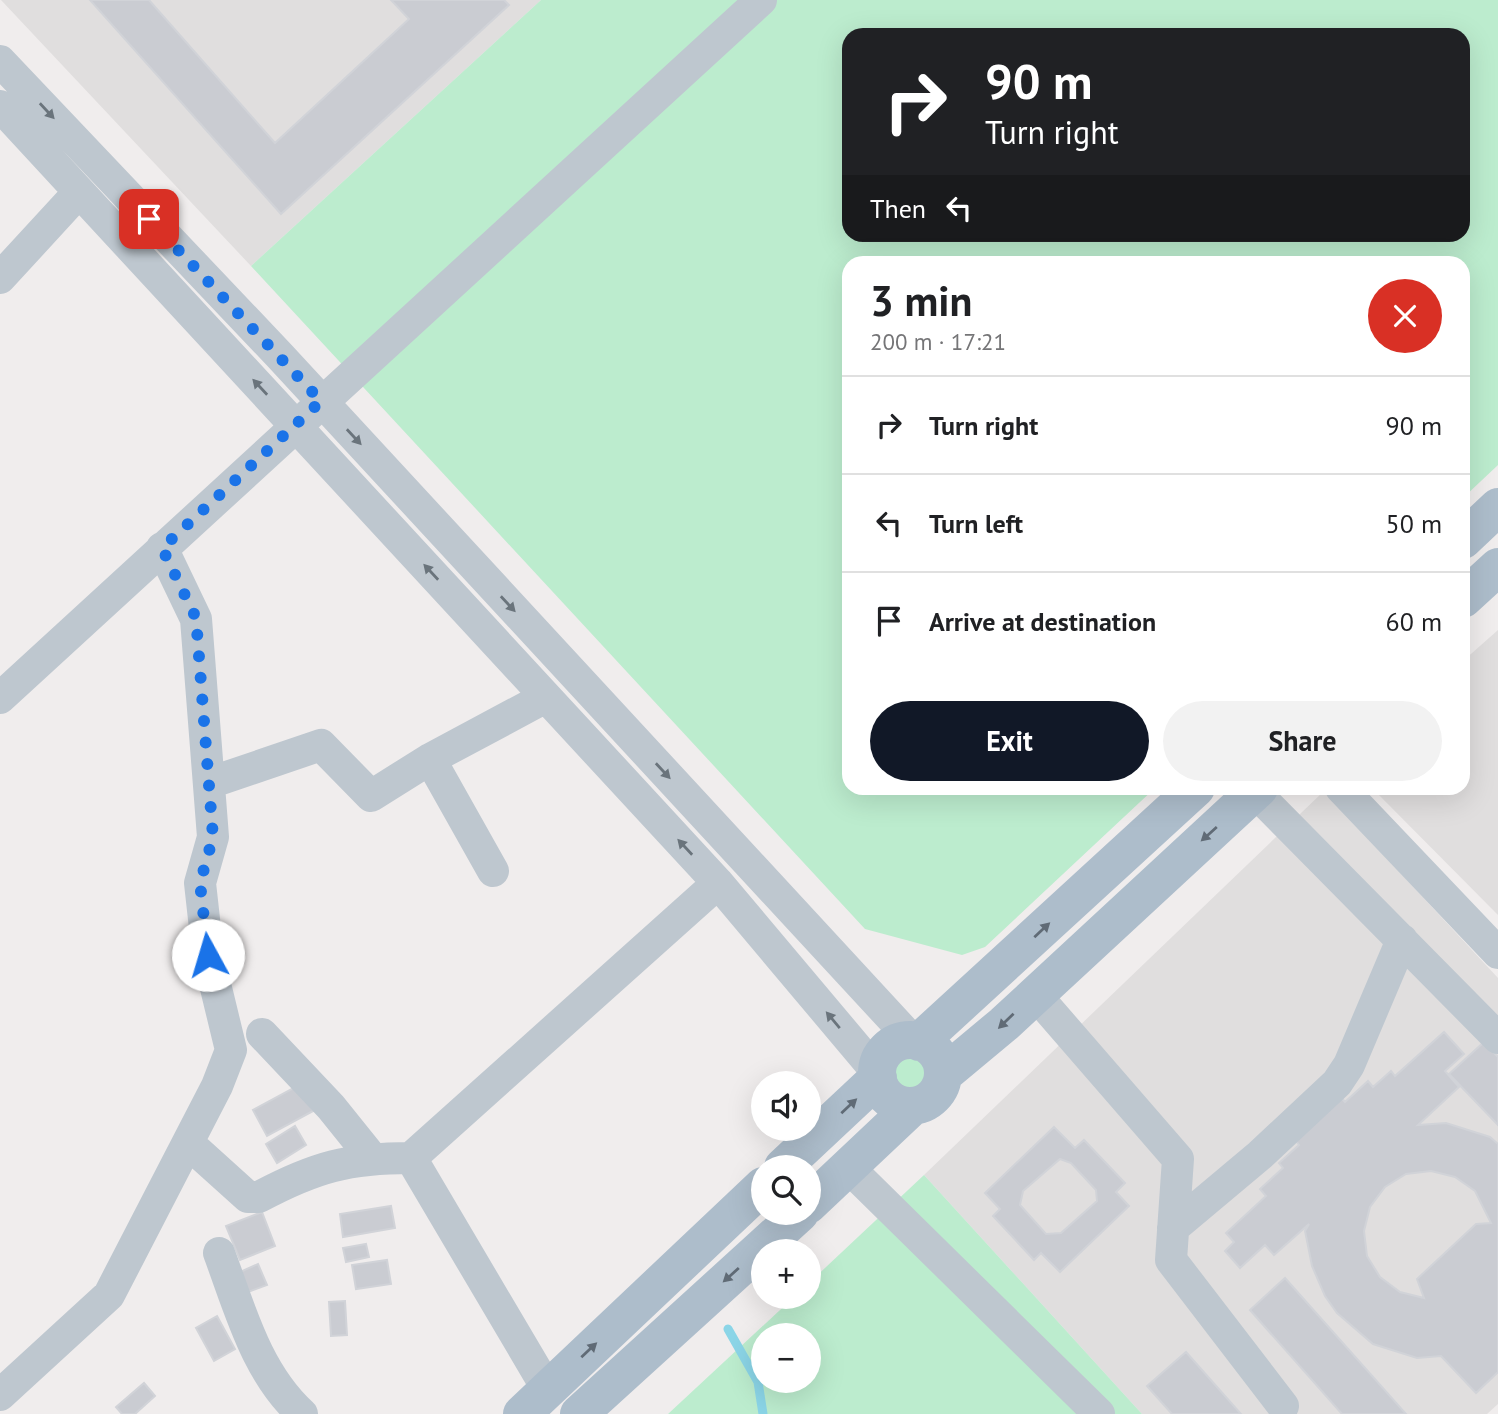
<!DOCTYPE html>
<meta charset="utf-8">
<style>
body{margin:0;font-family:"PT Sans",sans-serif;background:#f2f2f2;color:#202124;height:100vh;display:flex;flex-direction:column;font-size:26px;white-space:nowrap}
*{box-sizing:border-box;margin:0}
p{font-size:23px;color:#757577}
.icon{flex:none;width:38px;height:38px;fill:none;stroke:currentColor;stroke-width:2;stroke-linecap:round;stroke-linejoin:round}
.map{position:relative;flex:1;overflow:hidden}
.panel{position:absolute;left:842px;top:256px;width:628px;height:539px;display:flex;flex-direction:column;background:#fff;border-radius:21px;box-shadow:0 7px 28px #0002}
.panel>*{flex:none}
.guide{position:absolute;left:842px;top:28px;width:628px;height:214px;border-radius:21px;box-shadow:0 7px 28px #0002;background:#202124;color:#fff;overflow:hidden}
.controls{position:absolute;left:751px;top:1071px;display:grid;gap:14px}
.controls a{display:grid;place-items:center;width:70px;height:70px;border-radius:50%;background:#fff;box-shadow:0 7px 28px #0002;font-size:35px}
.pin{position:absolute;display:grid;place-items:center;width:60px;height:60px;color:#fff;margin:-30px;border-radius:14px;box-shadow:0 4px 10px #0006}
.me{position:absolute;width:77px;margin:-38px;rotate:354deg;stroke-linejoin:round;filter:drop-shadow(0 0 5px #0008)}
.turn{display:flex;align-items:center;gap:24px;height:147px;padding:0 28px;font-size:32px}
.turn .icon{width:91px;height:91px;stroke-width:2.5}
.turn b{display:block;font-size:49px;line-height:60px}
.then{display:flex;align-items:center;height:66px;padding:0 28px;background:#0003;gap:14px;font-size:26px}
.round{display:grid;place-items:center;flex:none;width:74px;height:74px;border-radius:37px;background:#f2f2f2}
.summary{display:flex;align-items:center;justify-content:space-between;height:119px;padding:0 28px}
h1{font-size:42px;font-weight:600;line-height:52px}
.action{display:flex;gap:14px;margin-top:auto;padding:14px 28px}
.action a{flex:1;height:80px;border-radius:42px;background:#111827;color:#fff;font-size:28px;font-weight:600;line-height:80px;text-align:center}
.action a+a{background:#f2f2f2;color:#202124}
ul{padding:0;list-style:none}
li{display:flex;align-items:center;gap:21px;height:98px;padding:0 28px;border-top:2px solid #e0e0e0}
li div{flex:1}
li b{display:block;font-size:26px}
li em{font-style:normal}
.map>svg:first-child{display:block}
.education{fill:#e0dede}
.green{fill:#bcecce;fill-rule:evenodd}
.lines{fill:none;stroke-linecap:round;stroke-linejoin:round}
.stream{stroke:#8bd5e7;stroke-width:9}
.building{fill:#caccd2;stroke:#d1d3d8;stroke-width:2;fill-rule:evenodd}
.minor{stroke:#bec7cf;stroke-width:32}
.major{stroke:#adbdcb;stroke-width:38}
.oneway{fill:#6a747c}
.oneway2{fill:#606b76}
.route{stroke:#1a73e8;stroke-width:12;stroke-dasharray:0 21.6}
</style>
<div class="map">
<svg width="1498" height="1414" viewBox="0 0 1498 1414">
<rect width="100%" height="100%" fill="#f0eded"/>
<path class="education" d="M1 0H541L251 266Z
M1498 630V915L1372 788H1463V661Z
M1324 791 1498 978V1404L1487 1414H1142L924 1175Z"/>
<path class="green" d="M541 0H1498V465L1463 498V262H849V788H1155L985 947 962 955 865 929 251 266ZM849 35H1463V234H849Z
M892 1074a17 17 0 1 1 34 0a17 17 0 1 1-34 0Z
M924 1175 1142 1414H668L794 1297H808L809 1283ZM763 1335H808V1381H763Z"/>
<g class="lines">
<path class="stream" d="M728 1329 758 1382 763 1414"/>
</g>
<path class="building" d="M90 0H149L275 143 409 19 391 0H504L509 5 281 214Z
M1444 1032 1464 1054 1445 1071 1459 1087 1418 1125 1446 1123 1490 1137 1498 1144V1372L1476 1393 1441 1356 1417 1358 1373 1344 1337 1313 1325 1296 1312 1266 1305 1231 1309 1224 1274 1255 1265 1245 1240 1268 1225 1251 1234 1242 1226 1233 1266 1196 1260 1189 1283 1168 1279 1163 1299 1145 1294 1138 1340 1096 1345 1102 1368 1081 1373 1087 1391 1071 1395 1076ZM1431 1171 1455 1177 1475 1191 1491 1223 1476 1224 1417 1279 1424 1298 1400 1292 1380 1277 1367 1256 1364 1231 1370 1207 1385 1187 1406 1174Z
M1484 1042 1498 1057V1125L1449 1074Z
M299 1085 313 1111 267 1136 253 1110Z
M295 1126 306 1145 277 1163 266 1144Z
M1054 1127 1075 1148 1084 1140 1125 1183 1116 1192 1129 1206 1060 1272 1041 1253 1034 1260 993 1216 1000 1209 985 1193ZM1060 1159 1071 1163 1096 1190 1097 1201 1061 1233 1046 1234 1020 1205 1023 1191Z
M391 1206 395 1228 343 1237 340 1214Z
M262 1212 275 1246 240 1260 226 1226Z
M366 1244 369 1257 346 1262 343 1248Z
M387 1260 391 1284 356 1289 352 1265Z
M258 1264 267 1285 248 1292 240 1272Z
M1285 1278 1406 1414H1342L1250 1310Z
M345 1301 347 1335 331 1336 329 1302Z
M217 1316 235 1349 214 1361 196 1328Z
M1186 1352 1241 1414H1172L1147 1386Z
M144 1383 155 1396 135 1414H122L116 1407Z"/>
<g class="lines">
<path class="minor" d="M0 61 280 356 912 1040
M0 106 718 883 877 1072
M0 278 79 192
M0 698 761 0
M430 759 493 871
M209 783 321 745 371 796 430 759 546 697
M1341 788 1498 953
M1255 792 1498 1038
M1034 993 1178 1159 1171 1260 1283 1406
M262 1034 331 1107 372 1158
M188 1143 248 1197H259C315 1167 349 1158 411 1158
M849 1168 1099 1414
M1173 1228 1260 1155 1337 1083 1349 1065 1402 940
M219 1253C240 1309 256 1372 302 1414
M548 1390 411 1158 718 883
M0 1395 109 1295 217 1086 231 1050 208 955 200 883 213 837 196 619 162 548"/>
<path class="major" d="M1463 540 1498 507
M1463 599 1498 567
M877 1073a33 33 0 1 1 66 0a33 33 0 1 1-66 0Z
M919 1042 1196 788
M944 1074 1004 1024 1259 788
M783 1167 878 1078
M808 1205 913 1106
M522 1414 763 1186
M579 1414 800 1213"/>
</g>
<defs><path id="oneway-solid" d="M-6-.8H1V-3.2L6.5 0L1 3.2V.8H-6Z" transform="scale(1.75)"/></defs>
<g class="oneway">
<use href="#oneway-solid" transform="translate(47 111) rotate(47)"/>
<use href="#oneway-solid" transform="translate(260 387) rotate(-133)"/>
<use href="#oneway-solid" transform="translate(354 437) rotate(47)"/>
<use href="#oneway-solid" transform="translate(431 572) rotate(-133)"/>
<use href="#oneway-solid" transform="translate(508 604) rotate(47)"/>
<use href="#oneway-solid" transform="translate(663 771) rotate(47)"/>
<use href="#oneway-solid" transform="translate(685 847) rotate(-133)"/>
<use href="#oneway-solid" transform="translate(833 1020) rotate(-130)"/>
</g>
<g class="oneway2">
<use href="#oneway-solid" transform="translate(1209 834) rotate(138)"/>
<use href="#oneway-solid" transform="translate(1042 930) rotate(-43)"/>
<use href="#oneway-solid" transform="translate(1006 1021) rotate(136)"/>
<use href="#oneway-solid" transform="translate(849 1106) rotate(-43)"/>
<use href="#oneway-solid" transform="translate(731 1275) rotate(138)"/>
<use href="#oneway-solid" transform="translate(589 1350) rotate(-43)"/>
</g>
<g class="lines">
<path class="route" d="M149 219 321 401 162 548 196 618 213 837 200 883 208 955"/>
</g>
</svg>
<div class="controls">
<a><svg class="icon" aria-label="sound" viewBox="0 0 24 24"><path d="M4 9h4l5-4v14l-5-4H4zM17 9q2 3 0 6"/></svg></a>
<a><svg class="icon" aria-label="search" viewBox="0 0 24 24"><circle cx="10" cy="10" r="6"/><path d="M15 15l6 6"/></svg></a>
<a>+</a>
<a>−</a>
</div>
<div class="pin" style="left:149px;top:219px;background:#d93025"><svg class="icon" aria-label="arrive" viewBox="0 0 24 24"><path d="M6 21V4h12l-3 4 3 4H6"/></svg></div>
<svg class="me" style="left:208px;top:955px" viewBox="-20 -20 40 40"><circle r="19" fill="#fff"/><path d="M0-13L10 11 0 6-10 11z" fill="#1a73e8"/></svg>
<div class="guide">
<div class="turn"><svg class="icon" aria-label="right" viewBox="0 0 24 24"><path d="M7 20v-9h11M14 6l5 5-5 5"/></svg><div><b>90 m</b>Turn right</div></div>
<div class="then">Then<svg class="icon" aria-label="left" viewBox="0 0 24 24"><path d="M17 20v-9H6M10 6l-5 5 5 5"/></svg></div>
</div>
<section class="panel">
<div class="summary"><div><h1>3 min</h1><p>200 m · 17:21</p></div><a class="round" style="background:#d93025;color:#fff"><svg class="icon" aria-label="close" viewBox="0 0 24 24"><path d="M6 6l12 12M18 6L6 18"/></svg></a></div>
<ul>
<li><svg class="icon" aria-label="right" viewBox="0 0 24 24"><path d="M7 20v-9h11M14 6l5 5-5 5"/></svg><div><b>Turn right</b></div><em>90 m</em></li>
<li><svg class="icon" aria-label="left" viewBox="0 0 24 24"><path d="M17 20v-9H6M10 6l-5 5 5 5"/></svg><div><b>Turn left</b></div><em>50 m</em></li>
<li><svg class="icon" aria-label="arrive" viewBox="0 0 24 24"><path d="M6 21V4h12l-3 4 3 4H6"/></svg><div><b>Arrive at destination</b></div><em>60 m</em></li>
</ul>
<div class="action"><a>Exit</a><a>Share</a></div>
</section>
</div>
